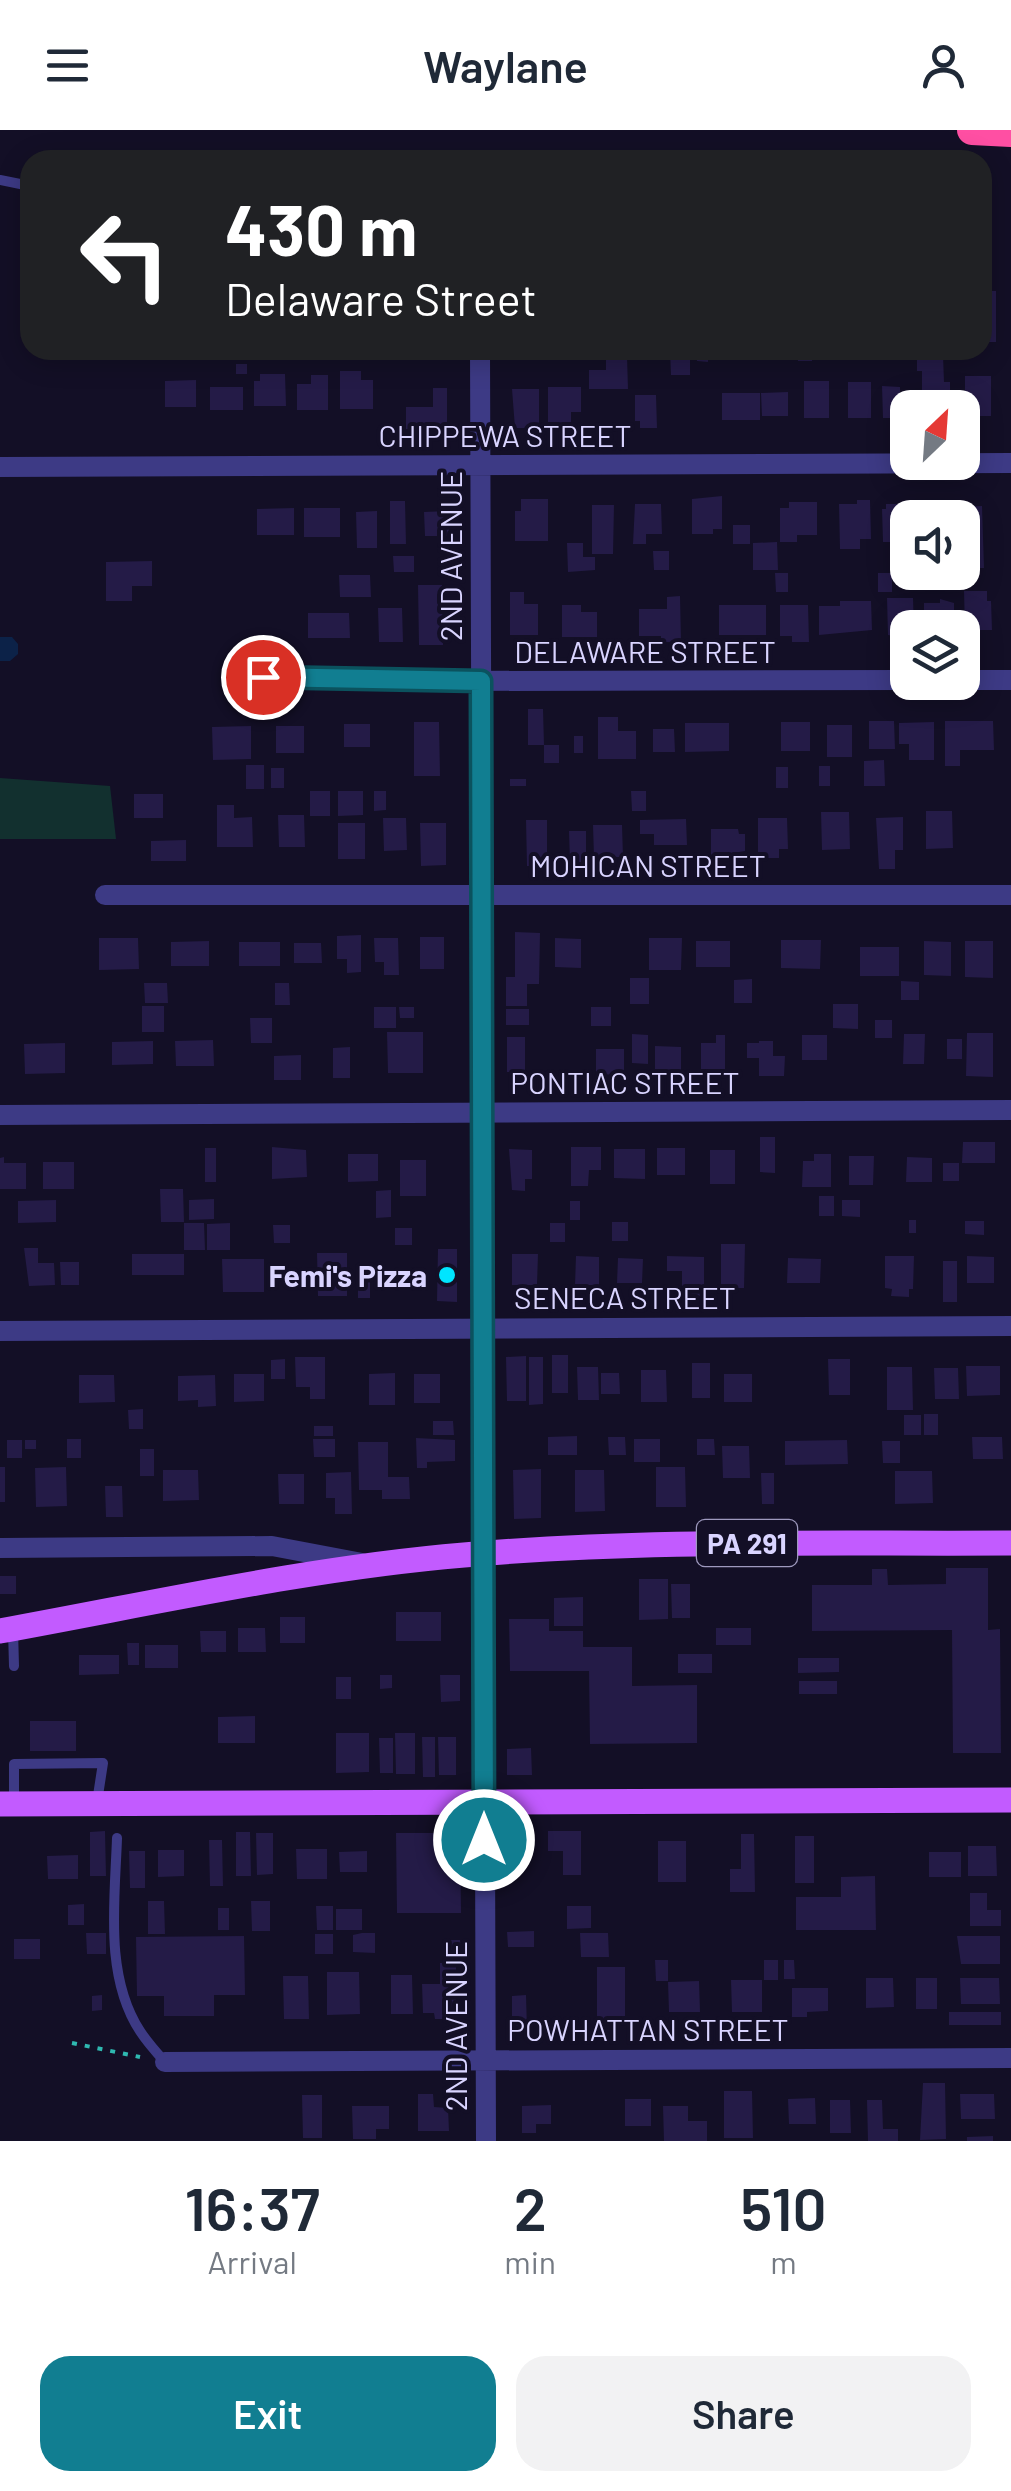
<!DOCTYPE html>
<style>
body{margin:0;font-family:Barlow,sans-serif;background:#f2f2f3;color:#1f2937;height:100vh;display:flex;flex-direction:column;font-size:38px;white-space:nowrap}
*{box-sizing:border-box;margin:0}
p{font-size:32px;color:#747a83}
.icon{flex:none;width:55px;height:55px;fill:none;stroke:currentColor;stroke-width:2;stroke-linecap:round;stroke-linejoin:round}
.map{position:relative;height:2011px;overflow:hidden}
.side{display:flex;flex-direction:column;background:#fff;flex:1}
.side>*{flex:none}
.top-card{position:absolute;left:20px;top:20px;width:972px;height:210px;border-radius:30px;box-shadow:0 5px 25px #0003;background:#202124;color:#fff;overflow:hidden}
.needle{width:65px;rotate:25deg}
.controls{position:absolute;left:890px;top:260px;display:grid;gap:20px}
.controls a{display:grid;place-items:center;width:90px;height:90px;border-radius:20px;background:#fff;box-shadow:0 5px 25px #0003;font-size:50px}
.pin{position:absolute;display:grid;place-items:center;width:85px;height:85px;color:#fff;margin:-42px;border:5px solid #fff;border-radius:50%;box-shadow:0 2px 10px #0007}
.me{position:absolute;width:110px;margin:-55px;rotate:0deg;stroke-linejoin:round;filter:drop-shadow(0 0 8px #0008)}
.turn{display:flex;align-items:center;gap:35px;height:210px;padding:0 40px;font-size:45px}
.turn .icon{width:130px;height:130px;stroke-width:2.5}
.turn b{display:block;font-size:70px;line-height:85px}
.eta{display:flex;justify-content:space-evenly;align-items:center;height:170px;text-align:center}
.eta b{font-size:60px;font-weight:600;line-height:70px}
.cta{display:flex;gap:20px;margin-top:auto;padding:20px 40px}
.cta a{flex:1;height:115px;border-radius:30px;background:#117e91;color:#fff;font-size:40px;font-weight:600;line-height:115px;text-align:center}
.cta a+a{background:#f2f2f3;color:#1f2937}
header{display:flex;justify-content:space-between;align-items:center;height:130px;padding:0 40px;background:#fff;font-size:45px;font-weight:600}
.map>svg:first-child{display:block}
.green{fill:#12302f}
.water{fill:#0c2248}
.building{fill:#241b47}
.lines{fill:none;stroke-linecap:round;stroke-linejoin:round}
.path{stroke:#2fb8b0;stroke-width:4;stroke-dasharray:5 8;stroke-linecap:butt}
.lane{stroke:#3d3a85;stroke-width:10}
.street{stroke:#3d3a85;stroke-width:20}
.primary{stroke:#c25bff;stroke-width:25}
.highway{stroke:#ff4fa3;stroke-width:30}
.route-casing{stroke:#0b525e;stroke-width:25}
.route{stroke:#117e91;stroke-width:18}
.poi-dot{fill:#00e5ff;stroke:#130f26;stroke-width:4}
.labels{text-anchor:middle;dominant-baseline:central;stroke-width:8;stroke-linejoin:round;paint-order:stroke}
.shield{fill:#130f26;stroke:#9e99be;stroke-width:2.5}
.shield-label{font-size:28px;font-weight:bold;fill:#d9d4ff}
.street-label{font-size:30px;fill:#d9d4ff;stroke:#130f26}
.poi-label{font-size:30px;font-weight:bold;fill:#d9d4ff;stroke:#130f26;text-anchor:end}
</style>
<header><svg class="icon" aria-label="menu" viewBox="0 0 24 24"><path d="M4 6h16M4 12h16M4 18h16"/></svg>Waylane<svg class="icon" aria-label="person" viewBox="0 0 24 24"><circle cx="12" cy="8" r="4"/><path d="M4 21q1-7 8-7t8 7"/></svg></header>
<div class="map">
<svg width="1011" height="2011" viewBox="0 0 1011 2011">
<rect width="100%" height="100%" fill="#130f26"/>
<path class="green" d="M0 648 110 656 116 709H0Z"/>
<path class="water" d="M0 507H12L18 514V524L10 531H0Z"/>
<path class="building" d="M982 161H996V212H982Z
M670 220H690V245H671Z
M697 220H708V232L697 231Z
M797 220H812V231H798Z
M917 225H943L944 252H950V278H922V241H917Z
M606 226H627L628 259H589V240H606Z
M236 234H247V244H236Z
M340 241H361V250H373V279H340Z
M260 244H285L286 276H254V251H260Z
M311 245H328V280H297V254H311Z
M965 246H991V286H965Z
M196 250V277H165V251Z
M804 251H829V288H804Z
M848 252H871V288H848Z
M882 256 900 257V264H913V278H908V288H883Z
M210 257H243V280H210Z
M548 257H581V282H571V298H548Z
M433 258H447V299H406V277H433Z
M512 259H539V298H515Z
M788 262V286H762L761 263Z
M722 263H760V290H722Z
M635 265H656L657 298H640V291H635Z
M722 366V399H713V404H692V369Z
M521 369H548V411H515V381H521Z
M857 370H870L871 409H860V419H840L839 374H857Z
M390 371H405L406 414H390Z
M789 372H817V405H797V412H780V378H789Z
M635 374H661L662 404H646V414H633Z
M886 374H905V379H912V388H908V412H883L882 379H886Z
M592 375H614L613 424H592Z
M982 376 984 438H963L962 377Z
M294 378V405H257V379Z
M304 378H340V407H304Z
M377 381V418H357L356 382Z
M449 381V406H425L424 382Z
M733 395H750V414H733Z
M777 412 778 440H753V413Z
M567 413H583V427H595V440L568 442Z
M653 421H669V440H654Z
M393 426H414V442H394Z
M152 431V456H132V471H106V432Z
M775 443H788V462H776Z
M878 443H892V462H878Z
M339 445H370L371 467H340Z
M418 455H442L443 515H419Z
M964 461H987V471H991L992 500H965Z
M510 462H524V474H538V505H510Z
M680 466 681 512H661V506H639V479H667V467Z
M887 468H913L914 498H908V509L888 505Z
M940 469 954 473V498H924V473H940Z
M840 471H871L872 500 819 505V476H840Z
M562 475H581V482H597V507H562Z
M719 475H766V505H719Z
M780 475H808L809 512H792V506H780Z
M378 478H402L403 512H379Z
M308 483H349L350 508H308Z
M528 579H543L544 615H528Z
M598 587H618V601H636V629H598Z
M869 591H894L895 619H869Z
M945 591H993L994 620H960V636H945Z
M414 592H439L440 646H414Z
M781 592H810V621H781Z
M934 592V630H909V614H899V593Z
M685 593H729V621L685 622Z
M344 594H370V617H344Z
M827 595H852V627H827Z
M251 596V629L213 630 212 597Z
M276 596H304V623H276Z
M653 599H674L675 622H653Z
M574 606H583V623H574Z
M544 615H559V633H544Z
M884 630 885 656H864V631Z
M246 635H264V659H246Z
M819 636H830V656H819Z
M776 637H788V658H776Z
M271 638H284V658H271Z
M510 649H526V656H510Z
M310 661H330V686H310Z
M338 661H363V685L338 686Z
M374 661H386V680L374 681Z
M631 661H646V681H632Z
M134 664H163V688H134Z
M217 675H234V688L252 687 253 717H217Z
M926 681H952L953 718 926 719Z
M821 682H849L850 719 822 720Z
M278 685H304L305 717H279Z
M903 687V720H895V739H879L876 688Z
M383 688H406L407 720 384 721Z
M758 688H787L788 719H779V728H758Z
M686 689 687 715H654V704H640V690Z
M526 690H547V736H527Z
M338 693H365V729H338Z
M420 693H446V735L421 736Z
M593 695H622L623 727H594Z
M711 699H738L739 704H745V721L739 722V726H711Z
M569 701H586V732H570Z
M186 710V731H151V711Z
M515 802 540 803 539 854H527V876H506V847H515Z
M361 805V842L347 843V829H337V806Z
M420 807H444V839H420Z
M99 808H138L139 839 99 840Z
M374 808H398L399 845H384V832H375Z
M555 808 581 809V838L555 837Z
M649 808H682L681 840H649Z
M781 810H821L820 839 781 838Z
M209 811V836H171V812Z
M696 811H730V837H696Z
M924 811 951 812V846L924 845Z
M965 811H993V848L965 847Z
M239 812H280V836H239Z
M294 813H321L322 833H294Z
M860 817H899V846H860Z
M630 848H649V874H630Z
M752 849V873H734V850Z
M901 851 919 852V870H901Z
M144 853H167L168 873H145Z
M275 853H289L290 875H275Z
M833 874H858V899L833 898Z
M142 876H164V902H142Z
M374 877H396V898H374Z
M399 877H414V888H400Z
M591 877H611V896H591Z
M506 879H529V895H506Z
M250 888H272V913H251Z
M875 890H892V908H875Z
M387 902H423V943H388Z
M967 903H993V947L966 946Z
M632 904 648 905V934L632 933Z
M904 904H925L924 934H903Z
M716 905H725V939H701V913H716Z
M802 905H827V930H802Z
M507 907H525V942H507Z
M947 909H962V929H947Z
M213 910 214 936H176L175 911Z
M153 911V934L112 935V912Z
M759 911H773V926H785L784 946H759V928H747V913H759Z
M65 913V943L25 944 24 914Z
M655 916 681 917V945H655Z
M350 917V948H333V918Z
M596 919H624V945L596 944Z
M301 925V950H274V926Z
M760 1007H775V1043L760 1042Z
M963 1012H995V1033H962Z
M272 1017 306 1020 307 1047 272 1049Z
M571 1017H601V1040H589L588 1056H571Z
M205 1018H216V1052H205Z
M657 1018H685V1045H657Z
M509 1019 532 1020V1049H525V1061L512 1060Z
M614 1019H645V1049L614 1048Z
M710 1020H735V1054H710Z
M348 1024H378V1051L348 1052Z
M814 1024H831V1057H802L803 1031H814Z
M849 1026H874L873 1055H849Z
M4 1027V1033H26V1059H0V1028Z
M907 1027 932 1028V1052H906Z
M400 1030H426V1066H400Z
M43 1032H74V1059H43Z
M943 1033H959V1051H943Z
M160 1059H183L184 1092H161Z
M391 1060V1087L376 1088V1061Z
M819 1066H834V1086H819Z
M214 1069V1089L189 1090V1070Z
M56 1070V1092L18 1093V1071Z
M842 1070H860V1087L842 1086Z
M570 1071H580V1090H570Z
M909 1090H916V1103H909Z
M965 1091H984V1105L965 1104Z
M612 1092H628V1111H612Z
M184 1093H204L205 1120H184Z
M230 1093V1120H207V1094Z
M550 1093H565V1112H550Z
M273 1095H290V1113H274Z
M395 1098H412V1115H395Z
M721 1114H745L744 1158H721Z
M24 1118H38V1133H54L55 1155 29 1156Z
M438 1119H457V1172L437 1171Z
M317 1123H347V1166H318Z
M132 1124H184V1145H132Z
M512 1124H538L537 1155H512Z
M576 1126 599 1127V1155H575Z
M667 1126 704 1127V1166H682V1141H667Z
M885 1126H914L913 1159H909V1167L891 1166 892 1159 885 1158Z
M967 1126 994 1127V1153H967Z
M618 1128 643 1129 642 1153H617Z
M788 1128 821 1129 820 1153H787Z
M222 1129H264V1162H223Z
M943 1131H957V1172H943Z
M60 1132H79V1155H61Z
M358 1149H370V1168H358Z
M552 1225H568V1263H552Z
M526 1226V1271H507L506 1227Z
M295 1227H325V1269H310V1257H296Z
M529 1227H543V1274L529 1275Z
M285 1229V1249H271V1230Z
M828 1229H850V1265H829Z
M692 1233H710V1268H692Z
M966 1236H1000V1265L967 1266Z
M577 1237H598L599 1270H578Z
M887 1237H912L913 1280H887Z
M934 1238H958L959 1269H935Z
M641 1240H666L667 1272H641Z
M395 1243V1275H369V1244Z
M601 1243H619L620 1264H601Z
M234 1244H264V1271L234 1272Z
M414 1244H440V1273H414Z
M724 1244H752V1272H724Z
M79 1245H114L115 1272 79 1273Z
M215 1245 216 1276 198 1277V1270L178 1271V1246Z
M143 1279V1299H129L128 1280Z
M924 1284H938V1305H924Z
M904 1285H921V1305H904Z
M433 1291H453L454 1305H433Z
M314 1296H333V1306H314Z
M577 1306V1325H548V1307Z
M608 1307H625L626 1325H609Z
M972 1307H1002L1003 1329H973Z
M416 1308 455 1310V1331L427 1332V1338H417Z
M67 1309H81V1328H67Z
M313 1309H335V1327H314Z
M634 1309H660V1332H634Z
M697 1309H714L715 1325H697Z
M7 1310H22V1328H7Z
M25 1310H36V1319H25Z
M847 1310 848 1334 785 1335V1311Z
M882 1311H900V1333H883Z
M358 1312H388V1347H409L410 1369H382V1360H359Z
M722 1316H749L750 1348H723Z
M140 1319H154V1346H140Z
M0 1337H5V1372H0Z
M66 1337 67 1376 36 1377 35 1338Z
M656 1337H685L686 1377H656Z
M541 1339V1388L514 1389 513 1340Z
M163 1340H198L199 1370 163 1371Z
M575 1340H604L605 1381 575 1382Z
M895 1341H932L933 1373 895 1374Z
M351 1342 352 1384H335V1368H326V1343Z
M761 1343H774V1374H762Z
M278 1344H304V1374H279Z
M105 1356H122L123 1387H106Z
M946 1438H988V1500L1000 1499 1001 1623H953L952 1500 812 1501V1455H872V1439H887L888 1455 946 1454Z
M0 1446H16V1464H0Z
M639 1449H668V1489L639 1490Z
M671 1454H690V1488H672Z
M583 1467V1496H554V1468Z
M396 1482H441V1511H396Z
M280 1487H305V1513H280Z
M509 1489H549V1501H583V1517H632V1556L697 1555V1613L590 1614 589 1541H510Z
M238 1498H265L266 1522H238Z
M716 1498H751V1515H716Z
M200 1501H226V1522H201Z
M127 1513H139V1535H128Z
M145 1515H178V1538H145Z
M678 1524H712V1543H678Z
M79 1525H119V1544L79 1545Z
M798 1528H839V1542L798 1543Z
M380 1545H392V1558L380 1559Z
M440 1545H460V1571L441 1572Z
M336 1547H351V1569H336Z
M799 1551H837V1564H799Z
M255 1586V1613H218V1587Z
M30 1591H76V1621H30Z
M336 1603H369V1642L336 1643Z
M395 1603H415V1644H396Z
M422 1607H435V1647H423Z
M438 1607H456V1645H439Z
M379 1608H393V1643H380Z
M531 1618 532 1645H507V1619Z
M105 1701 106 1746H90V1702Z
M548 1701H581V1745H563V1721H548Z
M236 1702H250L251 1746H236Z
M256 1703H273V1744L257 1745Z
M396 1703H460L461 1783H397Z
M741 1704H754L755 1762H730V1739H741Z
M795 1706H814V1753H795Z
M209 1710H222L223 1756H210Z
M658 1711H686V1752H658Z
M968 1716H996L997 1746H968Z
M296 1719H327V1749H297Z
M158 1720H184V1746L158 1747Z
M129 1721H145V1758H130Z
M367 1721V1742H340L339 1722Z
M929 1722H961V1747H929Z
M78 1725V1749H48L47 1726Z
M875 1746 876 1800H796V1767H841V1747Z
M970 1763H987V1780H1001V1796H970Z
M148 1771H164L165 1804H148Z
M251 1771H270V1801H252Z
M84 1774V1795H68V1775Z
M316 1776H333V1800H317Z
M567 1776H591V1798L567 1799Z
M218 1778H229V1800H218Z
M336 1779H362V1800H336Z
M534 1801V1817H508L507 1802Z
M86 1803H106V1824H87Z
M362 1803H375V1823L353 1822V1805Z
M580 1803H608L609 1827H581Z
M315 1804H333V1824H315Z
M244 1806 245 1865H214V1886H164V1866H137L136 1807Z
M957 1806H1000V1834H961Z
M14 1809H40V1829H14Z
M444 1810H460L461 1821 444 1822Z
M655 1830H668V1851H656Z
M764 1830H778V1850H764Z
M784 1830H794L795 1849H784Z
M440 1833H456V1889H435L434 1883H423L422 1854H440Z
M597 1837H625V1890H597Z
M327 1842H359L360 1884 327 1885Z
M391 1845H412L413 1884H391Z
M283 1846H308L309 1889H284Z
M866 1848H893L894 1877 866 1878Z
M916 1848H937V1879H916Z
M960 1848H999L1000 1874H961Z
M731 1850H762V1882H732Z
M699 1851 700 1882H669L668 1852Z
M792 1858H828V1881L807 1882V1887H792Z
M102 1865V1880L92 1881V1866Z
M526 1865 527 1900H512V1866Z
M949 1882H1001V1895H949Z
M923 1953H945L946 2009 920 2010Z
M724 1961H752L753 2008H724Z
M418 1964H433L434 1977 448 1978 449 2001H418Z
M960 1964H994L995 1989H961Z
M302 1965H322V2008H303Z
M815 1968 816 1994H789L788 1969Z
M625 1969H651V1996H625Z
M830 1970H850L851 2003H830Z
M867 1970H882L883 1999H898V2011H868Z
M551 1975V1994H536V2003H522V1976Z
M352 1976H389V1999H376V2009H353Z
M663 1976H688V1991H707V2011H664Z
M993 2006V2011H967V2007Z"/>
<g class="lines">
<path class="path" d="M72 1913 140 1927"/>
<path class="lane" d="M0 50 30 56
M13 1500 14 1536
M14 1673V1634L103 1633 97 1672
M117 1708C115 1770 104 1846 140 1901 147 1912 156 1922 165 1932"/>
<path class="street" d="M480 220 486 2011
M0 337 1011 333
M263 547 452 551 908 550
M962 550H1011
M105 765H1011
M0 985 1011 980
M0 1201 1011 1196
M0 1418 272 1416 362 1433
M165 1932 1011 1928"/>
<path class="primary" d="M0 1501C154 1473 309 1438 464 1425 646 1409 829 1414 1011 1413
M0 1674 1011 1670"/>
<path class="highway" d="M972 0 1011 2"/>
</g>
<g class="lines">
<g class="route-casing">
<path id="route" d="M263 547 481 551 484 1710"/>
</g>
<use href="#route" class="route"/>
</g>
<circle class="poi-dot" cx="447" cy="1145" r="10"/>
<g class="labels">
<rect class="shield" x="697" y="1390" width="100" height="46" rx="8"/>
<g class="shield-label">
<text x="747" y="1413">PA 291</text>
</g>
<g class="street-label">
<text x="505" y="305">CHIPPEWA STREET</text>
<text transform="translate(450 426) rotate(-90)">2ND AVENUE</text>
<text x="645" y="521">DELAWARE STREET</text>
<text x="648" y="735">MOHICAN STREET</text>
<text x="625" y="952">PONTIAC STREET</text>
<text x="625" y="1167">SENECA STREET</text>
<text transform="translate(455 1896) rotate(-90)">2ND AVENUE</text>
<text x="648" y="1899">POWHATTAN STREET</text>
</g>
<g class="poi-label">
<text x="427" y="1145">Femi's Pizza</text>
</g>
</g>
</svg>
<div class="controls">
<a><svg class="needle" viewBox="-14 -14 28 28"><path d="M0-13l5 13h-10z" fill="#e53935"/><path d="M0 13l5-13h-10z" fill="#747a83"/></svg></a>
<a><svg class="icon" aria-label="sound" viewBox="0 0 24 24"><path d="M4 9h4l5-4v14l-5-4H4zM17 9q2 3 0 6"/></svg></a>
<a><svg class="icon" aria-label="layers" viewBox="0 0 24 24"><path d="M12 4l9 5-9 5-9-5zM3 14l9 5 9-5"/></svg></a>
</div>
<div class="pin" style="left:263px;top:547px;background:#d93025"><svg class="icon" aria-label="arrive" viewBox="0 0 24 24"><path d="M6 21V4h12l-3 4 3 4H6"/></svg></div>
<svg class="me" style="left:484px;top:1710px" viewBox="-20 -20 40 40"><circle r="17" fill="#117e91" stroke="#fff" stroke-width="3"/><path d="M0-11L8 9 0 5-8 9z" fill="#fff"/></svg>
<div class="top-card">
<div class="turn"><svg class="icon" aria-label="left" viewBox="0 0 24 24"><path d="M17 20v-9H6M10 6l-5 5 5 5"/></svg><div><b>430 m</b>Delaware Street</div></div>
</div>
</div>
<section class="side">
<div class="eta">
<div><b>16:37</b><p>Arrival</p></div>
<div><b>2</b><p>min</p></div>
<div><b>510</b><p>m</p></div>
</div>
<div class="cta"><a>Exit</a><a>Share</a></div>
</section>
